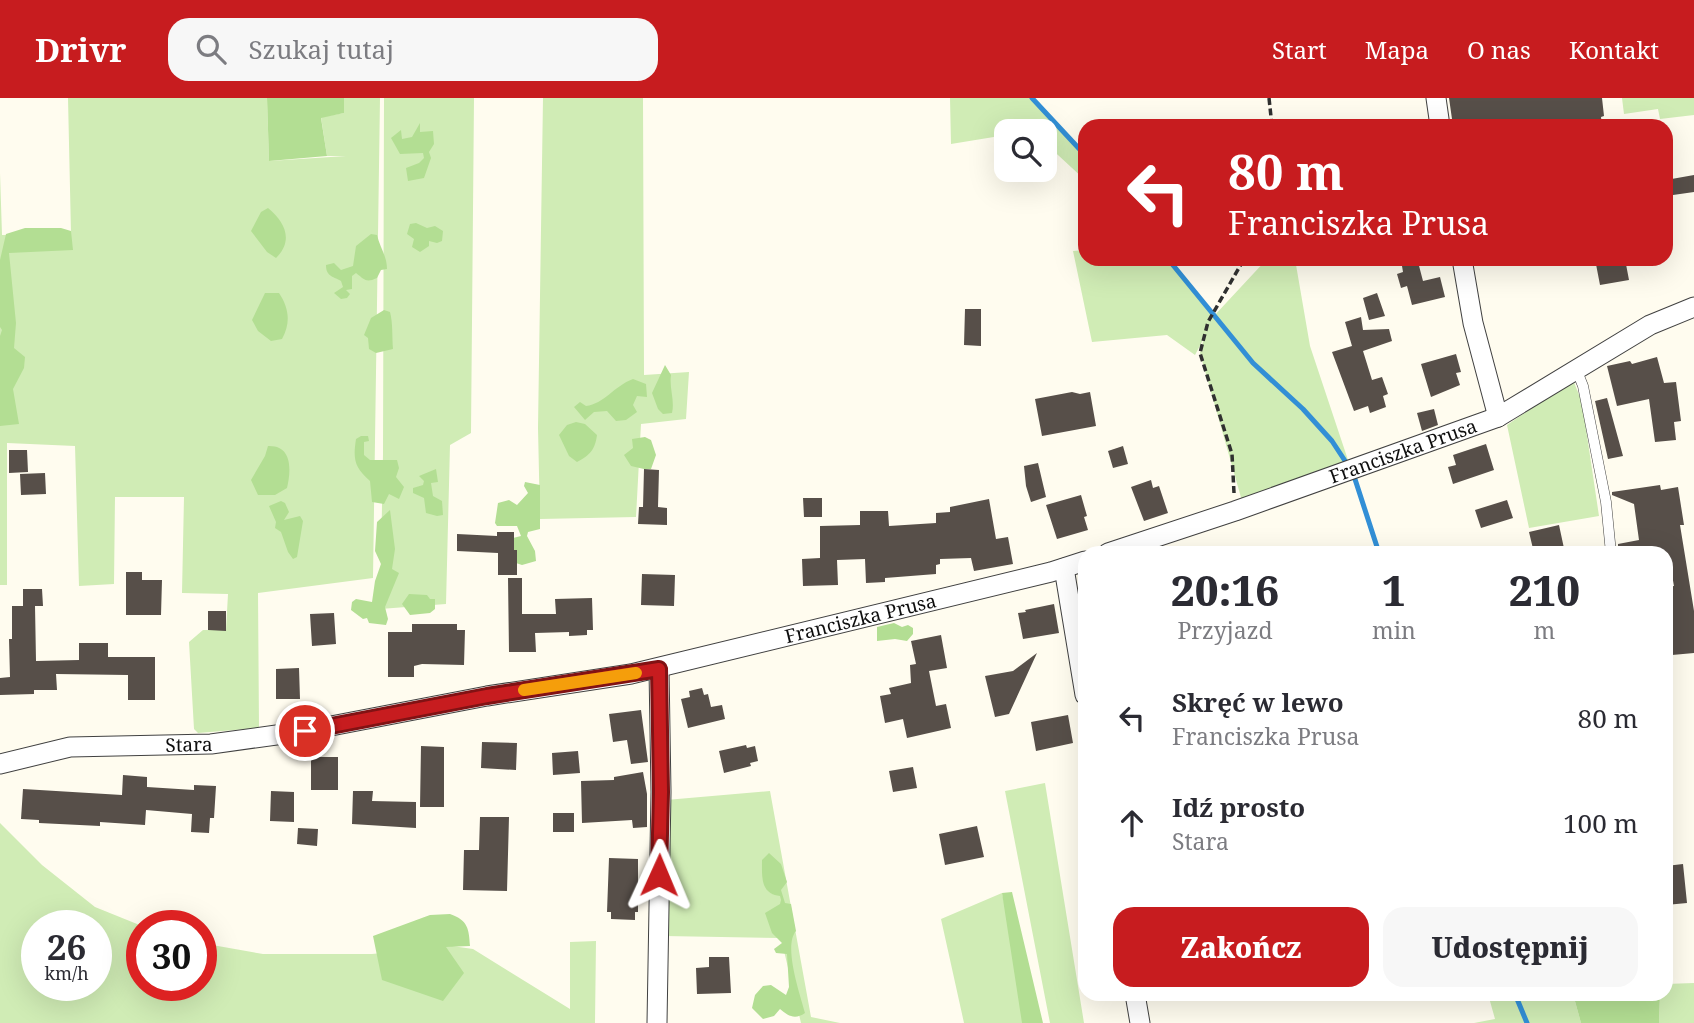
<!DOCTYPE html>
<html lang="pl">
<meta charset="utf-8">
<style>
body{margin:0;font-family:"Noto Serif",serif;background:#f7f7f7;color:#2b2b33;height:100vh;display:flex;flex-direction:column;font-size:26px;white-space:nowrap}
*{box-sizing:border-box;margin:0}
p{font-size:23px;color:#7c7c81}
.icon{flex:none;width:38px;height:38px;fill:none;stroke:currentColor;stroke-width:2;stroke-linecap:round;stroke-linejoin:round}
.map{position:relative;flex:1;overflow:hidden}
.side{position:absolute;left:1078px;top:448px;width:595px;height:455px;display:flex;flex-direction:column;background:#fff;border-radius:21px;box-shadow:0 7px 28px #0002}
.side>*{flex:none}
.guide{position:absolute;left:1078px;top:21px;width:595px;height:147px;border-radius:21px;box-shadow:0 7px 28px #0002;background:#c71c1f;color:#fff;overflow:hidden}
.fabs{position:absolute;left:994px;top:21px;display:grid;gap:14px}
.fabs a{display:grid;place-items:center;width:63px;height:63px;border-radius:14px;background:#fff;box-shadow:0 7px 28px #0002;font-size:35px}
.speed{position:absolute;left:21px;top:812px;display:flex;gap:14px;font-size:35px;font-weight:700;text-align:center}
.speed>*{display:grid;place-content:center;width:91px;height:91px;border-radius:50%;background:#fff;box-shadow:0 7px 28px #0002;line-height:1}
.speed small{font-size:18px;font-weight:400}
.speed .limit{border:10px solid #d22;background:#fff;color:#111}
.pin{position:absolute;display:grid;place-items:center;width:60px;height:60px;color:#fff;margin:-30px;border:4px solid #fff;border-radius:50%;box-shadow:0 2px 7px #0007}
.me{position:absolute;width:77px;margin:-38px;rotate:1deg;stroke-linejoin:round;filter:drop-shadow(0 0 5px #0008)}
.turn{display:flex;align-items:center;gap:24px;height:147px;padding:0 35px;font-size:32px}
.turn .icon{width:91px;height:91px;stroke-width:2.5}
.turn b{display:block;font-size:49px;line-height:60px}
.eta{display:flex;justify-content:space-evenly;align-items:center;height:119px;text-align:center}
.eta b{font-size:42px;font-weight:800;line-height:49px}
.primary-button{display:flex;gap:14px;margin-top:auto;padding:14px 35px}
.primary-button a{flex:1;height:80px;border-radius:21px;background:#c71c1f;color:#fff;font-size:28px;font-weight:800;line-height:80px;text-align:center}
.primary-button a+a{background:#f7f7f7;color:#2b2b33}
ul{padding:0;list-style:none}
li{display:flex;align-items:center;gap:21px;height:105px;padding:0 35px}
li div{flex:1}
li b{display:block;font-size:26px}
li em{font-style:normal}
header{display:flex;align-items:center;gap:42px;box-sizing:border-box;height:98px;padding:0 35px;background:#c71c1f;color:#fff}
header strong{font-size:33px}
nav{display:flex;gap:38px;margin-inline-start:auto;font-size:24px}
.search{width:490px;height:63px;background:#f7f7f7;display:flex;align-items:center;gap:18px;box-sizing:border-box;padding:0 24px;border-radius:21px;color:#7c7c81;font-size:26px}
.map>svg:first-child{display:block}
.green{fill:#d0ecb5;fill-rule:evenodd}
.forest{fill:#b3de93}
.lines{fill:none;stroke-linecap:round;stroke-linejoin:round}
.stream{stroke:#328fd6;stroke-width:5}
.building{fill:#574f49}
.service-casing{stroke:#414141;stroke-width:11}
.minor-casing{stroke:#414141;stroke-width:21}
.path{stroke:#303030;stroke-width:3.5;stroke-dasharray:7 3.5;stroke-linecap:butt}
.service{stroke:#fff;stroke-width:10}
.minor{stroke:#fff;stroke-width:19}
.route-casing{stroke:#811214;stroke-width:18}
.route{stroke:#c71c1f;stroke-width:12}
.slow{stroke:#f59e0b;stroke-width:12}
.labels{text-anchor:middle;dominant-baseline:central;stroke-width:7;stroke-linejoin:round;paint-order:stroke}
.street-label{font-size:19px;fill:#0e0e0e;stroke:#fff}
</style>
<header>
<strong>Drivr</strong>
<div class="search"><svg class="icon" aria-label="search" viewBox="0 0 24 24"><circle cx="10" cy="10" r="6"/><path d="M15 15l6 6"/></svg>Szukaj tutaj</div>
<nav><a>Start</a><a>Mapa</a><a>O nas</a><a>Kontakt</a></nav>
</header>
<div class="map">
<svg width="1694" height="925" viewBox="0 0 1694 925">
<rect width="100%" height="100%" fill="#fffcef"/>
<path class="green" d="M68 0H267L269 63 346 58H327L321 19 344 15V0H380L373 480 258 495 259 630 198 635 194 631 189 544 203 532H226L228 496 182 495 184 399H115L114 486 79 488 75 348 7 345V487H0V75L2 137 71 136Z
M384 0H474L471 335 450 347 446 506 380 511 383 356Z
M543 0H643L644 277 689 274 686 321 641 326 636 419 540 421 538 330Z
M950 0H1031L1085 57V82L1045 45V33H1006V37L951 46Z
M1622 0H1694V17L1660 21 1658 11 1624 16Z
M1085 152V161H1168L1213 219 1267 161H1295L1310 248 1349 365 1242 403 1200 255 1204 240 1195 257 1167 237 1092 244 1073 153Z
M1573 282 1582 304 1599 418 1529 430 1507 327Z
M1045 685 1084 925H1050L1005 693Z
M770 693 811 919 840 925H801L781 840 664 838 666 702Z
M0 725 42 767 95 809 142 828V887H201V845L263 856H372L452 848 473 851 570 911V844L596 843 595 925H0ZM37 828H96V887H37Z
M1002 795 1031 925H964L941 821Z
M1694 885V925H1659L1660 896H1666V886Z
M1488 896H1573L1581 925H1474L1495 921Z"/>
<path class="forest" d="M267 0H344V15L321 20 327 58 269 63Z
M420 25V34L433 33 434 46 429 54 431 60 424 80 408 83 406 70 419 65 424 60 423 55 400 56 391 40 401 32 402 41 412 39Z
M268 110C285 124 294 142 276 160L267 154 251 133 261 114Z
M416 125 427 130 435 128 443 133 442 143 437 145 429 143V148L420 154 412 149 414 141 407 136 410 126Z
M25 130H61L71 133 73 152 9 155 16 225 14 250 25 259 24 270 13 291 19 326 0 328V238L2 232 0 229V162L6 136Z
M371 136 377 137C380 150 387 158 387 171L381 172 377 180C366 185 365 182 356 175L352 178V191L346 192 350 196 347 200 341 201 334 195 343 189 341 183C332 178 326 178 326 167L334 165 341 172 353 168 356 148Z
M265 195H279C289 210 291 225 282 241L271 243 258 233 252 222Z
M384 212 390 214C393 225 392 239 393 251L376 255 369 251 368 240 364 237 371 220Z
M665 267 671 277C669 290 675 302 672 315L663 316 658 311 652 295Z
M633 281 646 286 647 299 637 298 633 307 637 314 626 322 616 323 607 313 594 314 585 322 574 309 580 304 586 308C604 306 614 288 633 281Z
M576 324 585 326 597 337C595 352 590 357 577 364L569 358 559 337 567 327Z
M361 338H368L369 343 364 344V357L370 362H397L399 370 396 379 404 389 399 401 389 396 384 406 372 404 370 383C354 369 353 361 356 341Z
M645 339 651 342 656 357 651 371H644L631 368 624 357 633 350 632 341Z
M268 348C293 347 291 373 287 390L275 397H258L251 382 265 358Z
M436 371 438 384 431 385 433 398 442 403 443 417 437 418 426 415 424 400 413 395V390L423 387 424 383 419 378Z
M525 384 540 387V431L528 434 527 438 535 453 536 463 522 467 510 463 513 440 521 438 517 428H497L495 425 498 405 509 402 517 407 528 395 524 388Z
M281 403 285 405 289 414 284 422 300 418 303 423 297 459 293 461 288 454 281 434 275 430 276 424 269 408Z
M390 412 395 451 392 471 399 475 385 509 388 521 386 527 369 525 367 520 363 521 351 512 352 504 356 501 372 504 375 483 381 466 375 453 377 424Z
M409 496 427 497 430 501H435V511L430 515 410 517 402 506Z
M894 525 902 529 908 527 913 530V536L907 543 895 541 877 543V529Z
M769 755 781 766 787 784 781 792 785 805 791 806 796 833C783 848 800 896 805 915 795 922 788 918 780 911L774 918 763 921 752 910 755 897 763 888 771 887 786 897 789 889 787 856 776 855 774 851 782 845 772 835 765 815 780 806 781 802 780 798C760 796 762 778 762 762Z
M1012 794 1043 925H1022L1002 795Z
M450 816C468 822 469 831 470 848L446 849 464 875 443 903 382 882 373 838 430 817Z
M1573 896H1660L1659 925H1581Z"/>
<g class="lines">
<path class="stream" d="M1032 0 1085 57
M1168 161 1253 265 1303 311 1332 343 1353 375 1379 455
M1515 896 1527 925"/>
</g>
<path class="building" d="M1449 0H1602L1604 18 1601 19 1602 28H1453Z
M1694 77V94L1666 98V82Z
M1595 161H1625L1629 182 1600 187Z
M1418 164 1423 183 1440 179 1445 199 1412 207 1407 188 1401 190 1397 176 1403 174 1402 168Z
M1377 195 1385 218 1369 222 1363 200Z
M965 211H981V248L964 247Z
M1361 219 1363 232 1389 231 1392 243 1363 253 1372 282 1382 279 1388 296 1383 298 1386 309 1370 315 1368 308 1354 313 1332 254 1352 248 1345 224Z
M1456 256 1461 274 1456 275 1460 287 1431 299 1421 266Z
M1657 259 1664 285 1676 284 1681 323 1674 324 1676 342 1655 344 1649 301 1617 308 1607 268 1630 263 1632 266Z
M1072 294 1080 296 1090 294 1096 328 1042 338 1035 301Z
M1607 300 1623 358 1608 361 1595 303Z
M1434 311 1438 327 1422 333 1417 315Z
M1486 346 1494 372 1453 386 1448 369 1456 367 1453 357Z
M1123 348 1128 366 1113 370 1108 353Z
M9 352H27L28 374 9 375Z
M1038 365 1046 399 1031 404 1026 388 1024 368Z
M644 371 659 372 658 409 667 410V427L638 426 639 409H643Z
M45 375 46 396 21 397 20 376Z
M1151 382 1153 390 1159 388 1168 415 1144 423 1131 389Z
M1660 387 1661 392 1678 389 1684 427H1680L1694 513V555L1672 557 1666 489 1674 488 1668 455H1618V446L1639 442 1634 406 1612 397V394Z
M1081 397 1087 418 1084 419 1088 432 1057 441 1046 407Z
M803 400H822V419H804Z
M989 401 996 441 1008 439 1013 466 974 473 971 460 940 461V466L936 467V476L885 480V484L866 485 865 461 837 462 838 487 803 488 802 461 820 460V428L860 427V413H888L889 428 936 425V415L950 414V409Z
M1507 402 1513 420 1481 430 1475 412Z
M1559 427 1565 455H1534L1529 434Z
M497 434H514V452H517V477H498V455L457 453V436L497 438Z
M126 474H142V482H162L161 517H126Z
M642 476 675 477 674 508 641 507Z
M508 480H522V516H556L555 501 592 500 593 532H587V537L569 538V534L535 535 536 554H509Z
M23 491H42L43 508H35L36 563 79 562V545H108V559H155V602H128V577L56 576 57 592H34V596L0 597V580L10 579 9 541H12V508H23Z
M1054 506 1059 535 1023 541 1018 515 1026 514 1025 512Z
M208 513H226V533L208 532Z
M334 515 336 546 312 548 310 516Z
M412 526H457V532H465L464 567 422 566 414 568V579H388V534H412Z
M941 537 947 570 929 573 936 608 946 606 951 630 907 640 903 621 885 625 880 598 891 596 889 590 911 585 910 567 916 566 911 543Z
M1037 555 1009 616 995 619 985 578 1013 573Z
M299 570 300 601H276V571Z
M702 590 704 597 708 596 711 609 722 607 725 621 688 630 681 601 690 599 689 593Z
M641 612 648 664 631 666 627 642 613 644 609 616Z
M1068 617 1073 645 1036 653 1031 624Z
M482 644 517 645 516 672 481 670Z
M746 647 747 650 755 648 758 663 750 665 751 668 724 675 719 653Z
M421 648 444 649V709H420Z
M578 653 580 675 553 677 552 655Z
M311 659H338V692H311Z
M913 669 917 690 893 694 889 673Z
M643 674 647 696V729L633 730 632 722 582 725 581 683 614 682V679Z
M123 677 147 679V689L194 692V687L216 688 214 720H210L209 735 191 734 192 716 146 712 145 727 100 724V728L39 725V722L21 721 23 691 122 697Z
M271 693 294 694V724L270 723Z
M353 693H373L372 703 416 704V730L352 726Z
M553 715H574V734H553Z
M480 719H509L507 793 463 792 464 752H479Z
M977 728 984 759 945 767 939 736Z
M298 730 318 731 317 748 297 746Z
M609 760 638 761V814H635V822L611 821V814H607Z
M1683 766 1687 805 1666 807V768Z
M709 859H729L731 895 697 896 696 870 709 869Z"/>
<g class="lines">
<g class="service-casing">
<path id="service" d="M1577 273 1583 288 1606 404 1611 455"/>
</g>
<g class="minor-casing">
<g id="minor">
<path d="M1436 0 1440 28"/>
<path d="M1462 161 1473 225 1498 319"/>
<path id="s1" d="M1108 455 1235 413 1498 319 1650 227 1694 209"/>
<path d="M1064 470 1085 597"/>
<path id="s2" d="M0 666 70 649 211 646 305 633 487 598 631 576 1051 474 1085 463"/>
<path d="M1135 896 1140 925"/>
<path d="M657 925 661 694 659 571"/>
</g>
</g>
<path class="path" d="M1269 0 1272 28
M1234 395 1232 356 1200 255 1208 224 1244 161"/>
<use href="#service" class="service"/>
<use href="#minor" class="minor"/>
</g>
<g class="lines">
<g class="route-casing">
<path id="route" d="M305 633 487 598 659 571 661 694 659 777"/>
</g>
<use href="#route" class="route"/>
<path class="slow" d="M524 592 636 575"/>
</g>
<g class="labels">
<g class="street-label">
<text stroke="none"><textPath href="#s1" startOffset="312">Franciszka Prusa</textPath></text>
<text stroke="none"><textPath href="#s2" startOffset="875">Franciszka Prusa</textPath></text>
<text stroke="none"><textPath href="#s2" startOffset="191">Stara</textPath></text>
</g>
</g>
</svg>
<div class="fabs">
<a><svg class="icon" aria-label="search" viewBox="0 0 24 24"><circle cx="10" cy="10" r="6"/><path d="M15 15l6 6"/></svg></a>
</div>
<div class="speed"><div>26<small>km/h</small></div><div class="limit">30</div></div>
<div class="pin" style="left:305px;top:633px;background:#d93025"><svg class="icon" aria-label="arrive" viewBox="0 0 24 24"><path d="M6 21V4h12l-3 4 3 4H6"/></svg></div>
<svg class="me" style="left:659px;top:777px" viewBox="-20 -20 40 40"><path d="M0-17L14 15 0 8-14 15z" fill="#c71c1f" stroke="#fff" stroke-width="4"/></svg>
<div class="guide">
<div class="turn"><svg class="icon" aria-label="left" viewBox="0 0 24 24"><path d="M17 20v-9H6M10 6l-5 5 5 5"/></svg><div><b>80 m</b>Franciszka Prusa</div></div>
</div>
<section class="side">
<div class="eta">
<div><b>20:16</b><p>Przyjazd</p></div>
<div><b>1</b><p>min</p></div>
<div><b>210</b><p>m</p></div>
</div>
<ul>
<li><svg class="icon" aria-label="left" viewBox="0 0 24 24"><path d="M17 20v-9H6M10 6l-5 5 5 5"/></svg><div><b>Skręć w lewo</b><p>Franciszka Prusa</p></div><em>80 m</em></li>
<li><svg class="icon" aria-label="ahead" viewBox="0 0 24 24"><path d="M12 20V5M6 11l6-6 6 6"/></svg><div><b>Idź prosto</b><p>Stara</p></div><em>100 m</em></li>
</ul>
<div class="primary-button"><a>Zakończ</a><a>Udostępnij</a></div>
</section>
</div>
